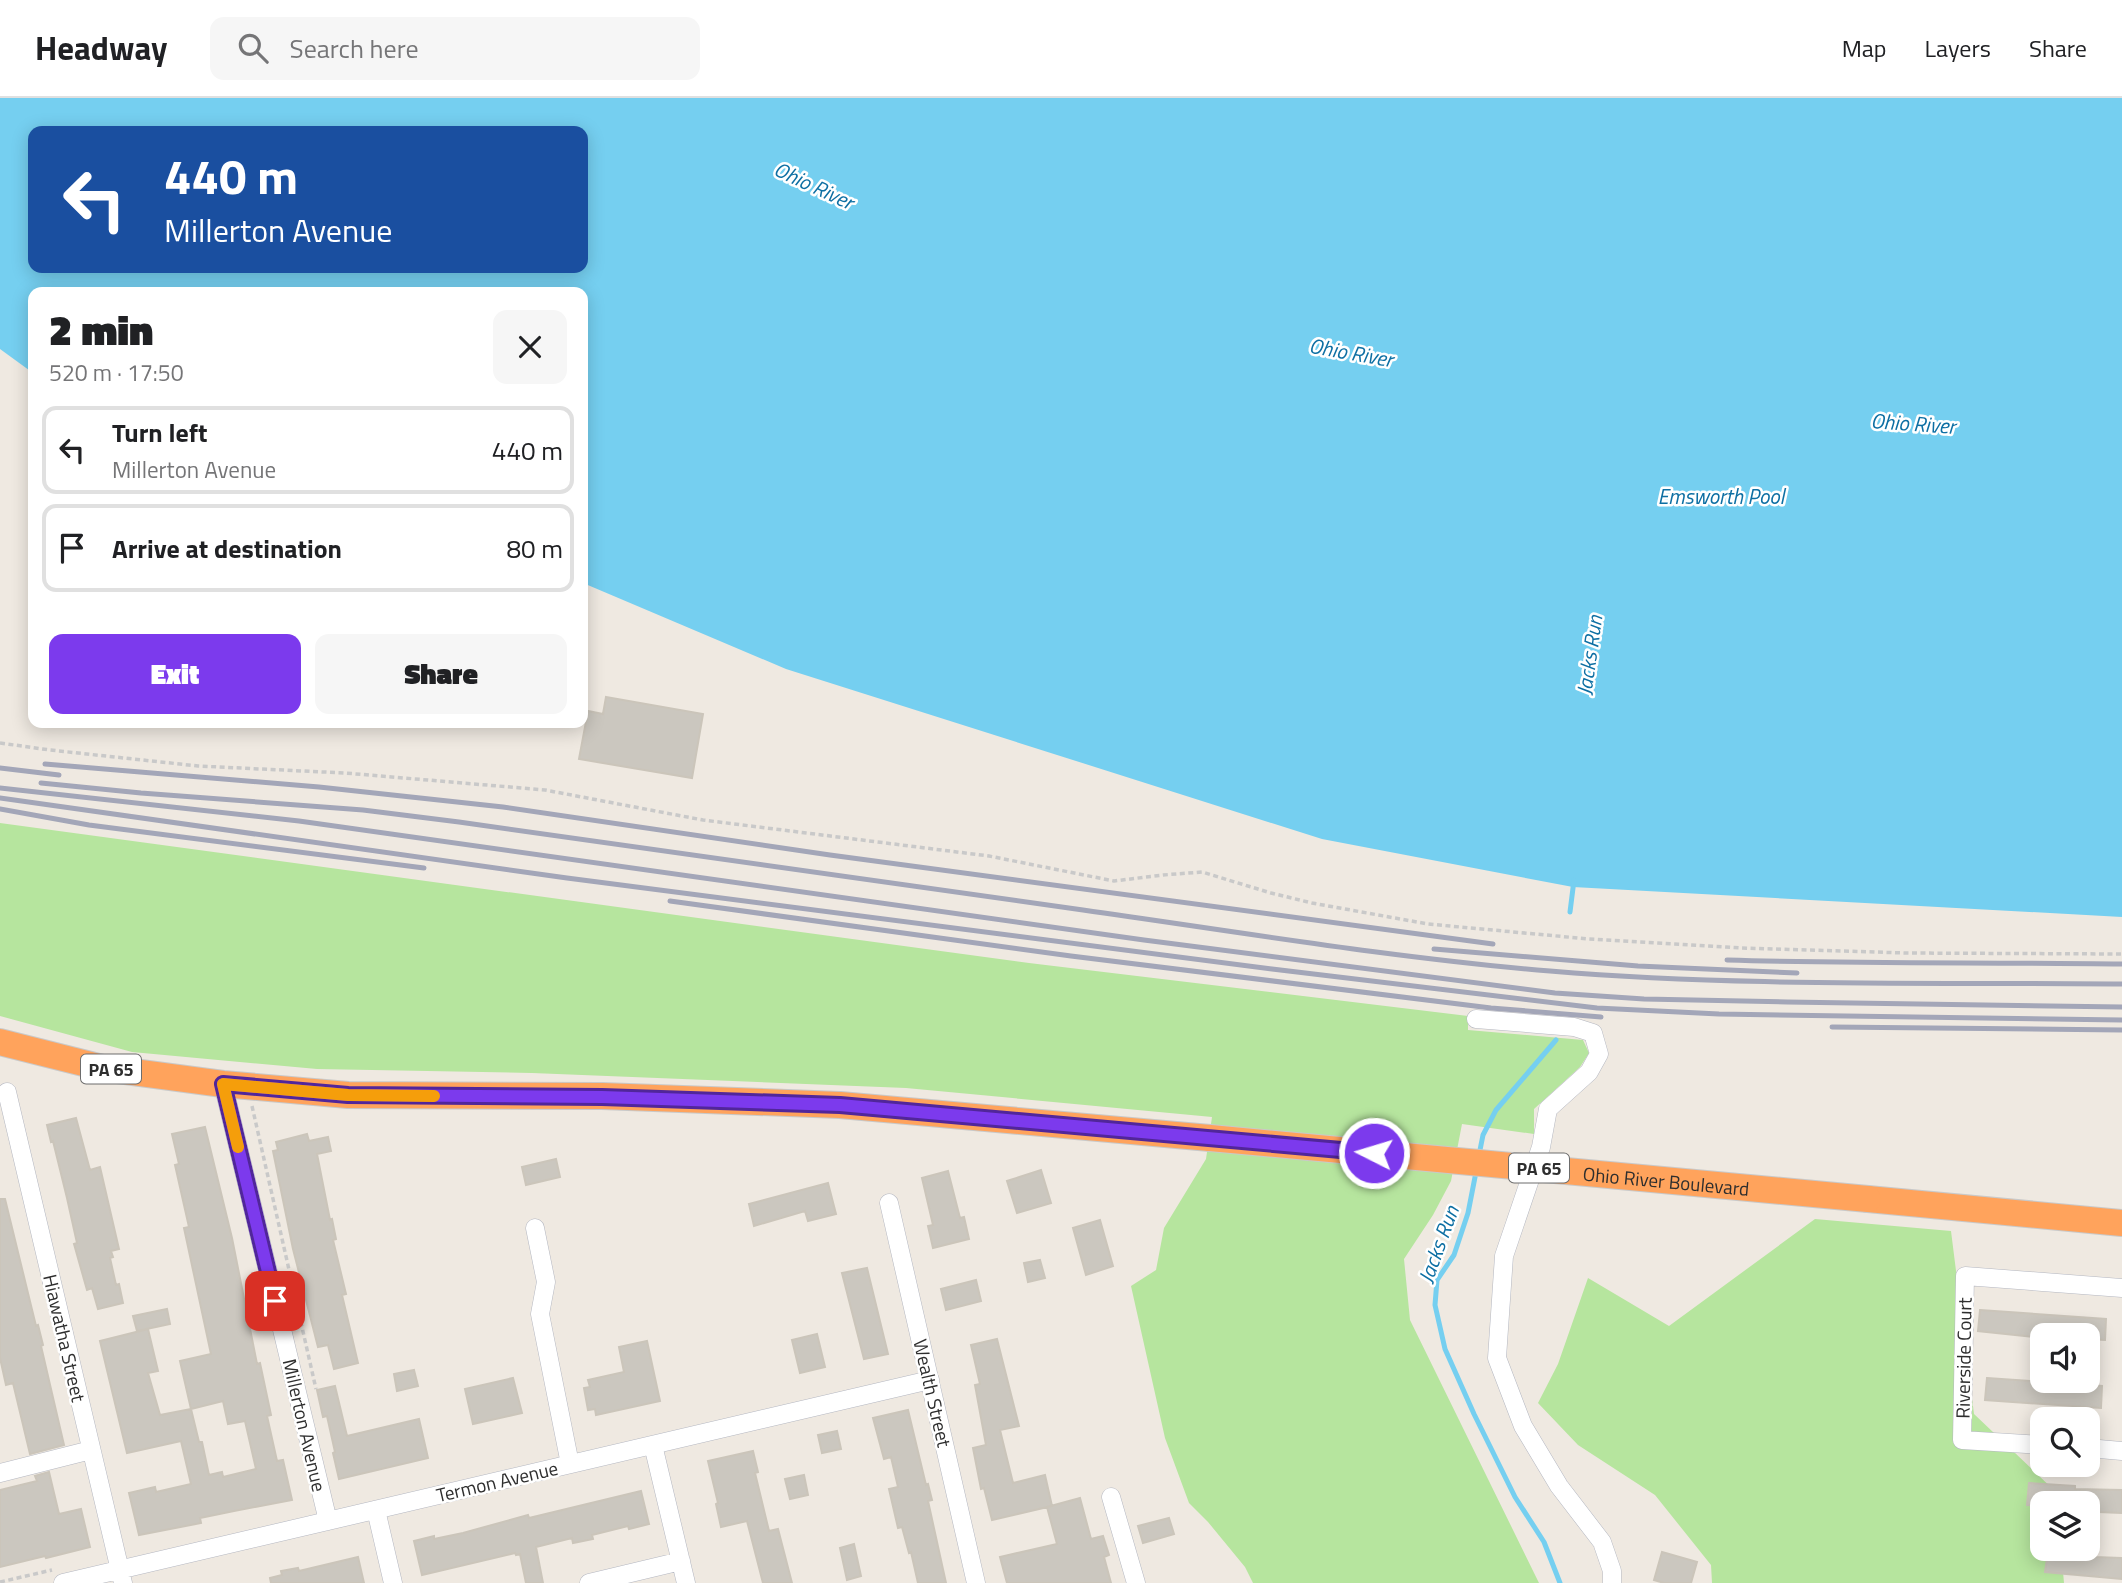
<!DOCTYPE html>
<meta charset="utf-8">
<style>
body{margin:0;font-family:"Titillium Web",sans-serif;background:#f6f6f6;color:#202124;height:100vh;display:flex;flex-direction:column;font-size:26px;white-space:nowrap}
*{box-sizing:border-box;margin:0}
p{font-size:23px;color:#757577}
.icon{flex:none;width:38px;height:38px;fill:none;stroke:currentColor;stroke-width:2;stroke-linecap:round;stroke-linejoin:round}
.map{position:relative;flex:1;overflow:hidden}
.panel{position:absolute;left:28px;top:189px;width:560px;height:441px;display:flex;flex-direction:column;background:#fff;border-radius:14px;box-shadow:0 4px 18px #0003}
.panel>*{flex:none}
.guide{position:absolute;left:28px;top:28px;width:560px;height:147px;border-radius:14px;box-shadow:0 4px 18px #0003;background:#1a4fa0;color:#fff;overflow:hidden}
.fabs{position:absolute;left:2030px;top:1225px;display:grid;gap:14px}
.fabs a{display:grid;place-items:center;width:70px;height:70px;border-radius:14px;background:#fff;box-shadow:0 4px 18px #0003;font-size:35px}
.pin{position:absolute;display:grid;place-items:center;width:60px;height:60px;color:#fff;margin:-30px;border-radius:14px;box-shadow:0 4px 10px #0006}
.me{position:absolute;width:77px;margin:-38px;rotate:275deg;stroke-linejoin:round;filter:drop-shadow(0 0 5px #0008)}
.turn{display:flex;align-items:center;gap:24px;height:147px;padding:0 21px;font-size:32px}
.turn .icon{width:91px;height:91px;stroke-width:2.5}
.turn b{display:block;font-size:49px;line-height:60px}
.round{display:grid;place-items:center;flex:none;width:74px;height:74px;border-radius:14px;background:#f6f6f6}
.summary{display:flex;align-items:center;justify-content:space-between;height:119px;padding:0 21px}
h1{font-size:42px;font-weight:800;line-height:52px}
.primary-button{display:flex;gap:14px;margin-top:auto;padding:14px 21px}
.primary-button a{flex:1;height:80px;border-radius:14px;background:#7c3aed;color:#fff;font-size:28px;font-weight:800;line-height:80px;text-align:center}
.primary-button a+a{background:#f6f6f6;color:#202124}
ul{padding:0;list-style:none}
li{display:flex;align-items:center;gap:21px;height:88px;margin:0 14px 10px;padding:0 7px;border:4px solid #e0e0e0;border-radius:14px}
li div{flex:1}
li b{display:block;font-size:26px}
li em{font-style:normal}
header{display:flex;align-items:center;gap:42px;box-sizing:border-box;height:98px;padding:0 35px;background:#fff;border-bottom:2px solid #e0e0e0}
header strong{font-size:33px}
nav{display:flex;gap:38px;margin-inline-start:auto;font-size:24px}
.search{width:490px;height:63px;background:#f6f6f6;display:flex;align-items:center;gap:18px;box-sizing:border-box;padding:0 24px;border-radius:14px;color:#757577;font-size:26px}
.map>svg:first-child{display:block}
.green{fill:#b6e59e}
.water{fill:#75cff0;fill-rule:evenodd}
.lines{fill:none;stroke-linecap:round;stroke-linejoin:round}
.stream{stroke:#75cff0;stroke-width:5}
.building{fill:#cbc7bf;stroke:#cbc5ba;stroke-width:2;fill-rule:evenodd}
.minor-casing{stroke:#b4b7c1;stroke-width:19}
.highway-casing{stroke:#c9c9c9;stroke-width:28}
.path{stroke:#c9c9c9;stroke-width:3.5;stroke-dasharray:5 3.5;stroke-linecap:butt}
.minor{stroke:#fff;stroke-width:18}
.highway{stroke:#ffa35c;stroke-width:26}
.rail{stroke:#a3a6b8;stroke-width:5}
.highway-bridge-casing{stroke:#c9c9c9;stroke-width:28;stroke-linecap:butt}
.highway-bridge{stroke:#ffa35c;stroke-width:26}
.route-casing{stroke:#51269a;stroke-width:18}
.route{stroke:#7c3aed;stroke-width:12}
.slow{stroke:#f59e0b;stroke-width:12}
.labels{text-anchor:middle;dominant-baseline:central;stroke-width:5;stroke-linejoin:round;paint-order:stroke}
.shield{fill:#fff;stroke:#6d6d6d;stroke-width:2}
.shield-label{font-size:18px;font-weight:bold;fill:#2e2e2e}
.street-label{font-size:19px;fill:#2e2e2e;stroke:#fff}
.water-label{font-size:21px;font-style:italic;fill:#0d6fa3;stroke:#fff}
</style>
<header>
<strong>Headway</strong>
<div class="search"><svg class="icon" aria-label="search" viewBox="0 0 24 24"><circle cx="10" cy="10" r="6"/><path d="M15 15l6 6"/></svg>Search here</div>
<nav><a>Map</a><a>Layers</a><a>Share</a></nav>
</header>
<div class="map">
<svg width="2122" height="1485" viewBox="0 0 2122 1485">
<rect width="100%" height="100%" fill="#efe9e1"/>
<path class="green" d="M0 725 1029 865 1468 918V932L1583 942 1589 955 1580 969 1534 1011V1036L1462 1026 1451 1083 1433 1117 1404 1161 1410 1222 1539 1485H1253L1245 1469 1208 1424 1189 1405 1165 1340 1131 1188 1156 1172 1164 1130 1206 1061 1212 1019 906 990 532 975 317 971 132 954 0 918Z
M1815 1121 1951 1133 1974 1316 2056 1394 2057 1405H2042V1451H2061L2064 1485H1712L1711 1467 1655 1397 1578 1347 1538 1305 1558 1266 1588 1180 1669 1228Z"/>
<path class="water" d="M0 0H2122V819L1573 789 1322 741 786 571 583 485V194H33V275L0 251ZM33 33H583V170H33Z"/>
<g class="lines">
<path class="stream" d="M1570 814 1574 782
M1479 1057 1483 1037 1496 1012 1556 942
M1476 1074 1468 1115 1454 1157 1437 1182 1435 1207 1445 1251 1474 1316 1515 1399 1544 1444 1560 1485"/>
</g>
<path class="building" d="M606 599 703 616 692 680 579 661 588 613 603 616Z
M76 1020 90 1072 100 1069 119 1151 111 1153 113 1159 110 1160 116 1187 119 1186 123 1205 98 1211 92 1190 87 1192 74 1146 77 1145 67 1100 53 1043 51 1044 47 1027Z
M205 1029 232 1140 257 1266 260 1265 271 1317 267 1318 277 1363 283 1362 292 1402 234 1413 200 1420 201 1425 139 1437 129 1395 155 1389 156 1394 191 1386 181 1343 127 1355 100 1243 148 1231 158 1273 148 1275 160 1317 191 1311 180 1263 211 1256 184 1130 189 1129 175 1067 179 1066 172 1036ZM223 1303 228 1326 245 1323 256 1371 223 1379 222 1374 209 1377 202 1344H199L191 1311Z
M307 1036 309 1043 328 1039 331 1053 317 1056 330 1122 332 1121 336 1141 333 1142 346 1196 342 1197 358 1265 334 1271 328 1247 318 1249 293 1151 273 1053 278 1052 276 1044Z
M556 1061 560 1079 526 1087 522 1069Z
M1041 1072 1051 1105 1017 1115 1007 1083Z
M948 1073 960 1120 964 1119 969 1141 933 1150 928 1128 933 1127 922 1080Z
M828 1085 836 1116 808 1123 805 1113 754 1128 749 1106Z
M0 1101H5L36 1228 38 1227 43 1247 41 1248 64 1347 30 1356 13 1285 6 1287 0 1260Z
M1100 1122 1113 1168 1086 1177 1073 1130Z
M1040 1162 1045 1180 1028 1184 1024 1165Z
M867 1170 888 1256 864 1261 842 1175Z
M976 1182 981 1203 946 1212 941 1191Z
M167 1211 170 1226 137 1233 133 1218Z
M1980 1212 2106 1221 2105 1242 2088 1241V1237L2035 1239 1978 1233Z
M817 1236 825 1269 800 1275 792 1242Z
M997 1241 1019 1328 1000 1332 1013 1385 1045 1377 1052 1408 992 1422 984 1390 981 1391 973 1350 986 1347 975 1287 980 1286 971 1247Z
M647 1243 660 1303 596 1317 595 1311 588 1312 584 1290 590 1289 588 1282 624 1274 619 1249Z
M414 1272 418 1288 397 1293 394 1276Z
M513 1280 522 1315 473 1326 465 1291Z
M1987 1280 2102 1288 2101 1310 1985 1302Z
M335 1288 347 1338 419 1321 428 1360 339 1381 333 1355 335 1354 327 1318 323 1319 317 1292Z
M908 1312 926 1387 928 1386 932 1402 928 1403 946 1485H918L911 1454 909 1455 902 1429 898 1430 889 1391 898 1389 891 1359 884 1361 873 1320Z
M837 1333 841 1351 822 1355 818 1337Z
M753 1353 758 1374 755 1375 769 1433 778 1431 792 1485H763L747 1423 721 1429 716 1406 718 1405 708 1363Z
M49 1374 59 1416 81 1411 90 1449 46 1460 45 1458 0 1469V1392L37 1383 35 1378Z
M804 1377 808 1397 790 1401 785 1381Z
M2029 1385 2075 1388V1391L2122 1392V1415L2099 1414V1405H2042V1408L2027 1407Z
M641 1393 649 1426 629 1431 628 1428 592 1437 593 1441 573 1445 572 1440 536 1449 543 1485H526L520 1456 516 1457 515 1455 422 1477 414 1443 434 1438V1441L463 1435 528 1417 529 1420Z
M1080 1400 1091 1441 1103 1438 1109 1457 1104 1459 1111 1485H1007L1000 1459 1057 1446 1047 1409Z
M1169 1420 1174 1436 1143 1445 1138 1428Z
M854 1446 861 1478 847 1482 840 1450Z
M1662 1454 1697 1464 1691 1485H1664L1654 1482Z
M2048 1454 2094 1459 2122 1460V1481L2045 1474Z
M358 1459 364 1485H271L270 1480 282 1477 281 1473 298 1470 299 1473Z"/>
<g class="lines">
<g class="minor-casing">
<path id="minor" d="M1476 921 1574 929 1593 935 1599 956 1589 974 1548 1011 1541 1049 1504 1158 1497 1260 1523 1328 1559 1388 1602 1444 1612 1473V1485
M223 986 328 1423
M7 994 123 1485
M889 1105 976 1485
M535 1130 546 1184 540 1216 570 1366
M653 1347 686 1485
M2042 1347 1962 1342 1965 1178 2122 1190
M2088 1350 2122 1353
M0 1375 91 1352
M1111 1399 1136 1485
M376 1412 393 1485
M63 1485 930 1282
M589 1485 681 1463"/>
</g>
<g class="highway-casing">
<path id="highway" d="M0 944 103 970 223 986 348 997 602 998 840 1007 1210 1040
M1868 1101 2122 1125"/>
</g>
<path class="path" d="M0 645 50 652 198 668 345 675 545 692 703 722 989 758 1114 783 1163 777 1202 774 1271 795 1312 805 1428 826 1589 841 1742 850 1907 855 2122 856
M252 1008 316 1291
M0 1484 52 1472"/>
<use href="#minor" class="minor"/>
<use href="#highway" class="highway"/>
<path class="rail" d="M45 666 319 689 503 709 830 757 1493 846
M0 670 59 677
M41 685 141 695 363 712 459 724C667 753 875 782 1083 812 1239 834 1394 860 1550 873 1741 889 1931 884 2122 886
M0 690 299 723 1144 842 1555 895 1644 901 1787 904 2122 909
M0 700 567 780 1272 871 1597 910 1719 916 2122 922
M0 711 89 727 424 770
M670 803 1071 858 1491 910 1601 919
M1434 851 1638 868 1797 875
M1727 862C1859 866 1990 864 2122 866
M1832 929 2122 932"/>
<g class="highway-bridge-casing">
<g id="highway-bridge">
<path id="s1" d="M1210 1040 1868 1101"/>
</g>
</g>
<use href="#highway-bridge" class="highway-bridge"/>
</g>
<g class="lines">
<g class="route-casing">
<path id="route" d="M275 1203 223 986 348 997 602 999 840 1007 1374 1055"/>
</g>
<use href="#route" class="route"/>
<path class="slow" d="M238 1049 223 986 348 997 434 998"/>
</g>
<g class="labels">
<g class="shield">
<rect x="81" y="956.5" width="60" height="29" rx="5"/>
<rect x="1509" y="1055.5" width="60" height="29" rx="5"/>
</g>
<g class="shield-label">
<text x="111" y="971">PA 65</text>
<text x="1539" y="1070">PA 65</text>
</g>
<g class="street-label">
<text stroke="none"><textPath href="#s1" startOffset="458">Ohio River Boulevard</textPath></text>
<text transform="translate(65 1240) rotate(77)">Hiawatha Street</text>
<text transform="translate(1963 1260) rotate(-89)">Riverside Court</text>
<text transform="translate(933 1295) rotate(77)">Wealth Street</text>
<text transform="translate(305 1327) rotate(77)">Millerton Avenue</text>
<text transform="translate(497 1383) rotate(-13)">Termon Avenue</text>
</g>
<g class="water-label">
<text transform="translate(814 87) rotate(25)">Ohio River</text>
<text transform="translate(1351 254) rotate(10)">Ohio River</text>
<text transform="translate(1913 325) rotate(4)">Ohio River</text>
<text x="1721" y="398">Emsworth Pool</text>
<text transform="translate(1589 557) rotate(-82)">Jacks Run</text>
<text transform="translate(1438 1146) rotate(-70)">Jacks Run</text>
</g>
</g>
</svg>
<div class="fabs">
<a><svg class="icon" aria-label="sound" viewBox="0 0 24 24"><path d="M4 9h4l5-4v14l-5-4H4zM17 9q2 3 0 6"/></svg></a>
<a><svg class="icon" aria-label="search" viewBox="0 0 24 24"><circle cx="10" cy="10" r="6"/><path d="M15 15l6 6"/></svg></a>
<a><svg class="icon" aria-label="layers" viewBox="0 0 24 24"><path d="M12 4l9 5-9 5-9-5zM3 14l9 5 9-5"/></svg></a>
</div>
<div class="pin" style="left:275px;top:1203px;background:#d93025"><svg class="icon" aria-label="arrive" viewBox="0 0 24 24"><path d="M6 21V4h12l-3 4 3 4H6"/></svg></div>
<svg class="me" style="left:1374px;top:1055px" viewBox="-20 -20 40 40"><circle r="17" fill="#7c3aed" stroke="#fff" stroke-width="3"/><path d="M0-11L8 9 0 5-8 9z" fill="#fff"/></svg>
<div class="guide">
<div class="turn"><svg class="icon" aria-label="left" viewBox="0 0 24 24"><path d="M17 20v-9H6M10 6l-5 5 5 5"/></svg><div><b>440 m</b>Millerton Avenue</div></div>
</div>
<section class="panel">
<div class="summary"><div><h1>2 min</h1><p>520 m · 17:50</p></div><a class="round"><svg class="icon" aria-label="close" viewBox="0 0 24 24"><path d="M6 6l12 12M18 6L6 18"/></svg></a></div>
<ul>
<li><svg class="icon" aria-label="left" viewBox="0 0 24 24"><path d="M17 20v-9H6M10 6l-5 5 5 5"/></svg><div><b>Turn left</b><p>Millerton Avenue</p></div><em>440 m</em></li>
<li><svg class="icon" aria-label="arrive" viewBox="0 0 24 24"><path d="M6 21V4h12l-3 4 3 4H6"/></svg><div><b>Arrive at destination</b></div><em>80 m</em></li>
</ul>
<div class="primary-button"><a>Exit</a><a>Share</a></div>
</section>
</div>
